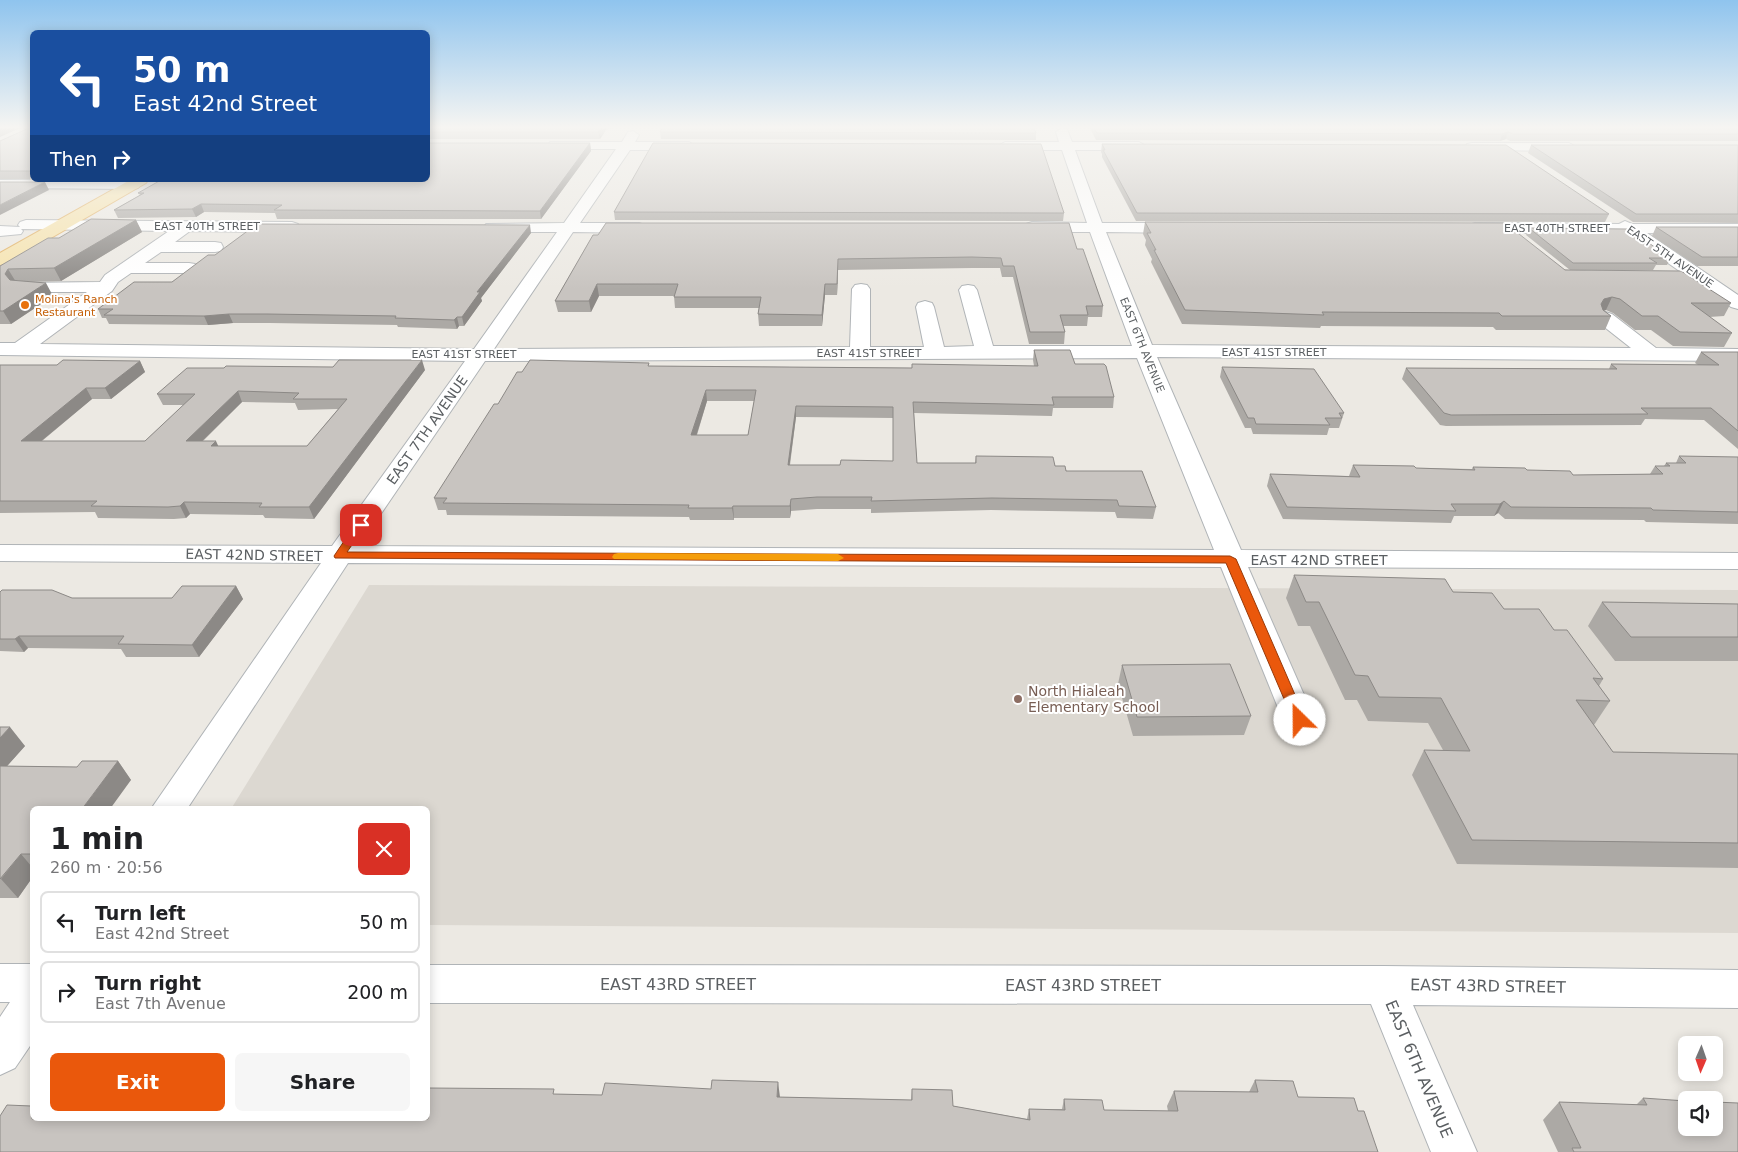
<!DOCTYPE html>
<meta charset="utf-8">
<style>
body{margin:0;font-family:"DejaVu Sans",sans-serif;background:#f6f6f6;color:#202124;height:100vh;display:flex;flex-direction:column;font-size:19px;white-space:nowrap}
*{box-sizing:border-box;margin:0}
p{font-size:16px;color:#757577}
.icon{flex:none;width:28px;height:28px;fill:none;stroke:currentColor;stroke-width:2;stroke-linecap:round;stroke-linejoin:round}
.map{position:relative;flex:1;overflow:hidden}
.side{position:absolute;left:30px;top:806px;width:400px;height:315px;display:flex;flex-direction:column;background:#fff;border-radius:8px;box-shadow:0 2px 12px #0003}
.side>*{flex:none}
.hud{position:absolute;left:30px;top:30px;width:400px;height:152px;border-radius:8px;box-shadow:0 2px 12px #0003;background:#1a4fa0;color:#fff;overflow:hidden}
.needle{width:32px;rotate:182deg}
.controls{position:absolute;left:1678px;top:1036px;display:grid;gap:10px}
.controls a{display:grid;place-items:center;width:45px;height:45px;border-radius:8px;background:#fff;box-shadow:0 2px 12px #0003;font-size:25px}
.pin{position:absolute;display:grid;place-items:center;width:42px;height:42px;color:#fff;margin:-21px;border-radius:10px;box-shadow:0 2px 8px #0006}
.me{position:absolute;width:55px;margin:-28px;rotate:337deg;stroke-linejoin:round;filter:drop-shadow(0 0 4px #0008)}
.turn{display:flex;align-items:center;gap:18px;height:105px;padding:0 20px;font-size:22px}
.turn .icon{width:65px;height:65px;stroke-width:2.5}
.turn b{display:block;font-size:35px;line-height:42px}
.then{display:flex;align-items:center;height:48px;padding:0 20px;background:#0003;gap:10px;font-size:19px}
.round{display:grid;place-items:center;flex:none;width:52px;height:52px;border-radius:8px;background:#f6f6f6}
.overview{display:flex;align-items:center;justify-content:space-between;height:85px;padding:0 20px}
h1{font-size:30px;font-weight:700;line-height:38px}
.button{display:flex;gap:10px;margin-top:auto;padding:10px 20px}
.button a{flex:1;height:58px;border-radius:8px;background:#ea580c;color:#fff;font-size:20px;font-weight:700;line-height:58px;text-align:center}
.button a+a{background:#f6f6f6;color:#202124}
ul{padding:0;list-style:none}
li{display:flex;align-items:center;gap:15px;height:62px;margin:0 10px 8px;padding:0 10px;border:2px solid #e0e0e0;border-radius:8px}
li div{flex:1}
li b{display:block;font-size:19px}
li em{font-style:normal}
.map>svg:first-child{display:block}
.education{fill:#dcd8d1}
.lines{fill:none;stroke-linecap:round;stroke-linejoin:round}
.minor-casing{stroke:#b0b4b7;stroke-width:2}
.major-casing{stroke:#e2b266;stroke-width:2}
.minor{fill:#fff;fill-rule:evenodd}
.major{fill:#f6e3ae;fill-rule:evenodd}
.wall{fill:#aca9a5;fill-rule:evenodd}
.shaded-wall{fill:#8c8986}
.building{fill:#c8c4c0;stroke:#8c8986;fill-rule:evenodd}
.route{fill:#ea580c;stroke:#983908}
.slow{fill:#f59e0b}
.food-dot{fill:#e8710a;stroke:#fff;stroke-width:2}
.education-dot{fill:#8d6e63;stroke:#fff;stroke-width:2}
.labels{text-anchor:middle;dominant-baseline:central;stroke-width:4;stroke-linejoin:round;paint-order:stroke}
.far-street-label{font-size:11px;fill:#5b5f62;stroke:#fff}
.far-food-label{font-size:11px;fill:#c56008;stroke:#fff;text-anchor:start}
.street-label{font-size:14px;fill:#5b5f62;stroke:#fff}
.education-label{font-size:14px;fill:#785e54;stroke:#fff;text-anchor:start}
.near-street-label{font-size:16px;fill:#5b5f62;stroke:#fff}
</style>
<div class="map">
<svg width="1738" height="1152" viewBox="0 0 1738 1152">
<rect width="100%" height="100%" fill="#ece9e3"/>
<path class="education" d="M369 585 1738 590V933L428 925V809H231Z"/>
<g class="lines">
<g class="minor-casing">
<path id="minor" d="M1062 128 1067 129 1072 142H1139L1146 146 1139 150H1075L1102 223H1182L1188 225 1190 228 1188 231 1182 233 1106 232 1152 345 1631 348 1598 322 1596 318 1598 314 1605 312 1612 314 1656 348 1738 349V361L1157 357 1241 550 1738 553V569L1248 567 1315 720 1310 728 1299 732 1288 728 1283 720 1221 567 348 563 187 809H151L321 563 0 561V545L332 546 465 361 0 355V343H15L87 292H23L17 291 14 287 17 283 100 282 105 275 169 231 21 229 23 231 21 234 0 236V226L20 227 18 225 20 222 26 220 292 222 298 224 300 227 298 230 292 232 190 231 175 242H215L221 243 223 247 221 251 215 252H161L145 263H189L195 264 198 268 195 272 189 273H131L118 282 112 291 40 344 474 349 557 232H492L486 230 484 227 486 224 564 223 616 149H555L548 145 550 142H622L628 132 633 131 639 135 635 142H689L696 146 689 150H630L580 223H639L645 225 647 228 645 231 639 233 573 232 494 349 850 347 852 289 855 285 861 284 867 285 870 289V347H924L916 307 918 303 925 301 932 303 934 307 944 347 974 346 959 290 962 286 968 285 974 286 977 290 993 346H1132L1090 232H1032L1026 230 1024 227 1026 224 1032 222 1087 223 1062 150H1005L998 146 1005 142H1059L1056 132ZM1137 358 1214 550 359 546 485 361Z
M1472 143H1569L1576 147 1569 151 1467 150 1465 147 1467 144Z
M0 180 133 181 138 182 140 185 138 188 133 189 0 188Z
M1625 221 1632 224H1738V234L1647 233 1738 295V309L1731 307 1625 233H1475L1469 231 1467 228 1469 225 1475 223 1619 224Z
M0 964H32V1043L15 1068 0 1075V1017L10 1002H0Z
M428 965 1384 966 1738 970V1008L1413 1005 1477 1152H1431L1371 1004 428 1003Z"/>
</g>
<g class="major-casing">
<path id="major" d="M130 180H148L146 183 6 264 0 265V253Z"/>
</g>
<use href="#minor" class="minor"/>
<use href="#major" class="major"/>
</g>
<path class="wall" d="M32 128V179H0V141Z
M428 128H611L606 130 600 139H428V142Z
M1090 128H1738V141H1510L1506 139 1500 141 1096 140Z
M660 132 1036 133V140L661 139Z
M590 143 591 151 541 219H277L275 213 204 212 196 217 118 218 114 210 140 195 138 193Z
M1102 144 1609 214 1605 222 1136 221 1102 157V154L1101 152Z
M1531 145H1738V223L1633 222 1528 153Z
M614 212 1064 213 1063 221 615 220Z
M136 220 142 232 61 281 29 282 53 296 11 324H0V266L59 238Z
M1145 222 1570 270 1526 235 1529 228 1671 258 1667 265H1656L1653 270H1584L1731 303 1724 316 1709 317 1732 333 1724 347 1673 346 1651 330H1635L1613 313 1606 310 1604 311 1611 316 1605 330H1496L1493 327 1321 326 1320 328 1182 324 1151 262 1152 259 1145 245 1146 240 1143 234Z
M1656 227H1738V266H1697L1652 236Z
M531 233 481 298 482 301 464 326H459L457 329 398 327 397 325 270 323H233L208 325 109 324 106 318H102L98 309 172 282 215 255Z
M593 235 1077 249 1103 306 1102 317H1088L1087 326H1063L1065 332 1064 344H1029L1013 277H1002L1000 268H972L838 270 837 295H825L822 326H759L758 314 759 308H675L674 296H599L591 312H558L555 301Z
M1034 350 1075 364 1114 397 1113 408H1053L1052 416 914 413 917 463H975L976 456 1055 466 1156 507 1153 519 1117 518 1115 512 991 510 871 513V509H817L791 511 790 518H734V520H690L689 517 447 515 446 510H438L434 498 498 404 649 366 912 368 1034 366 1033 360ZM707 401H754L748 435H697ZM796 417 893 418V461L840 465H790Z
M1701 352H1738V449L1704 420 1645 419 1641 425 1446 426 1440 425 1402 379 1406 368 1609 369 1611 364 1698 365 1695 363Z
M140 361 145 372 111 399H92L42 441H145L184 405H163L157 394 425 370 314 519 265 518 263 515 190 514 186 518 174 519 98 518 95 512 0 513V365H57ZM242 402 295 403 298 410 338 409 307 446H218L203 441Z
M1222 367 1344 413 1339 428H1329L1327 435 1253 434 1251 428H1245L1220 377Z
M1679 456 1738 458V524L1646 522 1644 520 1505 519 1498 513 1494 516H1454L1451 523 1283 519 1267 486 1270 474 1349 476 1353 465 1416 468 1472 469 1473 467 1527 470 1573 475 1650 474 1655 466H1664L1666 463H1676Z
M1294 575 1453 592 1504 609 1554 630 1603 679 1599 686 1610 701 1594 725 1613 752 1738 754V868L1457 864 1412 775 1424 750H1443L1428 723 1368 721 1357 700H1345L1310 626H1298L1286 598Z
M236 586 243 599 199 657H126L121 649 28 648 24 652 0 651V592L72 598H172Z
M1602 602 1738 604V661H1615L1588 626Z
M1122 665 1251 716 1244 735 1133 736 1118 684Z
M0 727 25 746 7 766 77 767 118 761 131 780 32 809V878L18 898H0Z
M1255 1080 1298 1097 1358 1111 1378 1152 428 1119 556 1094 602 1095 780 1097 911 1100 912 1089 953 1106 1027 1119 1029 1109H1062L1064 1099 1104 1110 1168 1111 1167 1106 1174 1091 1249 1092Z
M1643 1098 1738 1152H1558L1543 1120 1559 1102 1636 1105Z"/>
<path class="shaded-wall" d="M0 128H20L0 137Z
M601 128H611L606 130 600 139 598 132Z
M1508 132 1506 139 1500 141 1502 134Z
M590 143 591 151 541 219 540 211Z
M45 182 49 190 0 215V205Z
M201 204 204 212 196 217 192 209Z
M136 220 142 232 61 281 54 268Z
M530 225 531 233 481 298 482 301 464 326 462 317 477 292Z
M838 259V270L837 295V284Z
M8 269 16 282 12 287 5 274Z
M46 283 53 296 11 324 3 311Z
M597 284 599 296 591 312 589 301Z
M825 284V295L822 326V315Z
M1612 297 1606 310 1597 312 1594 317 1604 299Z
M229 314 233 323 208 325 204 316Z
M457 317 459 326 457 329 454 320Z
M422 360 425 370 314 519 309 507Z
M140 361 145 372 111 399 105 388Z
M86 388 92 399 28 452 21 441Z
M706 390 707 401 693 446 691 435Z
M238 391 242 402 191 452 186 441Z
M796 406V417L788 476V465Z
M216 441 221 452 211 446Z
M791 499V511L790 518V506Z
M1504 501 1498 513 1494 516 1500 504Z
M184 502 190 514 186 518 180 506Z
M733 506 734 518V520L732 508Z
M236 586 243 599 199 657 192 645Z
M19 636 28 648 24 652 15 639Z
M10 727 25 746 0 774V738Z
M118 761 131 780 110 809H82Z
M21 854 32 867V878L18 898 1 879Z
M778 1082 780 1097H777Z"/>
<path class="building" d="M29 128H32V171H0V141Z
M428 128H601L598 132H428Z
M662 128H1034L1036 133 660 132Z
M1094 128H1738V134H1513L1508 132 1502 134 1097 133Z
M428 143H590L540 211 274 210 282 205 201 204 192 209 114 210 144 193H138L161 180H428Z
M653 143 1041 144 1064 213 614 212Z
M1102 144 1506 145 1609 214 1137 213 1103 150H1105Z
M1531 145H1738V214H1636Z
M0 182H45L0 205Z
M91 219 136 220 54 268 8 269 5 274 10 280 46 283 3 311H0V266L48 238H59Z
M1145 222 1505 223 1565 270 1681 271 1731 303H1691L1732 333 1680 332 1658 316H1642L1620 299 1612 297 1604 299 1601 304 1603 310 1611 316H1502L1499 313 1322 312 1324 315 1185 310 1154 250H1156L1147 233H1151Z
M606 223H1069L1077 249H1083L1103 306H1086L1088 315H1060L1065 332H1030L1014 266H1003L1001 258 972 257 838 259 837 284H825L822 315 758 314 761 297H674L678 284H597L589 301H555L593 235H598Z
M257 224 530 225 477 292H480L462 317H457L454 320 395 318 396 316 267 314H229L204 316 104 315 113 309H98L134 282H172L208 255H215Z
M1656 227H1738V257H1702Z
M1529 228 1628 229 1671 258H1649L1657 263H1573Z
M1034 350H1070L1075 364H1104L1106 366 1114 397H1052L1054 405 913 402 917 463H976V456L1053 457 1055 466H1065L1066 471H1142L1156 507 1119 506 1117 500 992 498 871 501 872 497H817L791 499 790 506H733L732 508H688L689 505 443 503 447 498H434L494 404H498L517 372H522L530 360 649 363 648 366 912 368V364L1038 366ZM706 390H756L748 435H691ZM796 406 893 407V461L841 460 840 465H788Z
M1701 352H1738V431L1711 408H1641L1648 414 1451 415 1444 413 1406 368 1617 369 1611 364 1719 365Z
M63 360 140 361 105 388H86L21 441H145L195 394H157L187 368H224L226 366 333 367 339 360H422L309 507H259L262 503 184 502 180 506 168 507 91 506 97 501H0V365H57ZM238 391 299 393 293 399H347L307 446H211L216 441H186Z
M1222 367 1314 369 1344 413H1339L1342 418H1325L1330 425 1256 424 1254 418H1248Z
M1679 456 1738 457V512L1653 510 1651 508 1511 507 1504 501 1500 504H1451L1456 511 1287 507 1270 474 1360 477 1353 465 1414 466 1416 468 1475 470 1473 467 1525 468 1527 470 1570 471 1573 475 1663 474 1655 466H1670L1666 463H1686Z
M1294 575 1445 579 1453 592 1492 593 1504 609H1539L1554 630H1567L1603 679 1593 678 1610 701 1576 700 1613 752 1738 754V843L1472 840 1424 750 1470 751 1441 698 1379 697 1368 676 1355 675 1319 602H1306Z
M182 586H236L192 645 118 644 124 636H19L15 639H0V592L2 590H52L72 598H172Z
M1602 602 1738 604V637H1631Z
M1230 664 1251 716 1137 717 1122 665Z
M0 727H10L0 738Z
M82 761H118L82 809H32V854H21L0 879V766L77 767Z
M712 1080 778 1082 777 1097 912 1100V1089L952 1090 953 1106 1030 1120 1029 1109 1065 1110 1064 1099 1102 1100 1104 1110 1178 1111 1174 1091 1258 1092 1255 1080 1293 1081 1298 1097 1354 1098 1358 1111H1364L1378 1152H0V1116L7 1105 31 1106 32 1103V1119H428V1088L554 1089 553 1094 602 1095 605 1083 711 1089Z
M1643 1098 1686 1101V1128H1714V1102L1738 1103V1152H1574L1572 1148H1581L1559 1102 1647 1105Z"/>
<linearGradient id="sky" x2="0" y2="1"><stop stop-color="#8fc4ee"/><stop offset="0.44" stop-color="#f6f5f2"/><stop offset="1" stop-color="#f6f5f2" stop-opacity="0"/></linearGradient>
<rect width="1738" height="289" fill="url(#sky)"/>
<path class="route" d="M357 522H361L366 525 347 552 1230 556 1236 559 1306 720 1304 724H1295L1293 720 1226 563 335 558 334 556Z"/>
<path class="slow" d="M618 553 838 554 844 558 838 561 614 559 612 557 614 554Z"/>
<circle class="food-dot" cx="25" cy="305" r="5"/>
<circle class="education-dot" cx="1018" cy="699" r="5"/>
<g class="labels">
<g class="far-street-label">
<text x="207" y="226">EAST 40TH STREET</text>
<text x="1557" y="228">EAST 40TH STREET</text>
<text transform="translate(1670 257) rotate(34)">EAST 5TH AVENUE</text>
<text transform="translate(1142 345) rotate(68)">EAST 6TH AVENUE</text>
<text x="1274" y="352">EAST 41ST STREET</text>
<text x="869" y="353">EAST 41ST STREET</text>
<text x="464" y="354">EAST 41ST STREET</text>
</g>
<g class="far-food-label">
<text x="35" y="299">Molina's Ranch<tspan x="35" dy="13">Restaurant</tspan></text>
</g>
<g class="street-label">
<text transform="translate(427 430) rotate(-55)">EAST 7TH AVENUE</text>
<text transform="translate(254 555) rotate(1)">EAST 42ND STREET</text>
<text x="1319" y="560">EAST 42ND STREET</text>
</g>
<g class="education-label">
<text x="1028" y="691">North Hialeah<tspan x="1028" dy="16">Elementary School</tspan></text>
</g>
<g class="near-street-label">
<text x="678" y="984">EAST 43RD STREET</text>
<text x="1083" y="985">EAST 43RD STREET</text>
<text transform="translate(1488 986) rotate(1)">EAST 43RD STREET</text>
<text transform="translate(1419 1069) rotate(67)">EAST 6TH AVENUE</text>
</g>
</g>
</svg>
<div class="controls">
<a><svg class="needle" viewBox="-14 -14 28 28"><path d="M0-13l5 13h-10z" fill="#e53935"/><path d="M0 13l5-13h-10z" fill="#757577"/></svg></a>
<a><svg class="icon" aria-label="sound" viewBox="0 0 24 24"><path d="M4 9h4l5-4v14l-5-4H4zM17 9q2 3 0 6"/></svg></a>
</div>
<div class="pin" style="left:361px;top:525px;background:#d93025"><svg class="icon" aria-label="arrive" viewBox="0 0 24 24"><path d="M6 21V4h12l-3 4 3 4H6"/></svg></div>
<svg class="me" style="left:1300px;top:720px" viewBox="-20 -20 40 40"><circle r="19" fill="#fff"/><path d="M0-13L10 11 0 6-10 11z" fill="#ea580c"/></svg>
<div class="hud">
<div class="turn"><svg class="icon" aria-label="left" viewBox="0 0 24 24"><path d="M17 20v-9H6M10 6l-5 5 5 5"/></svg><div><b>50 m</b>East 42nd Street</div></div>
<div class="then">Then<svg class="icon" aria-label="right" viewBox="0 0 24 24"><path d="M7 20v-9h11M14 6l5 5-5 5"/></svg></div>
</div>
<section class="side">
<div class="overview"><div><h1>1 min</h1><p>260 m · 20:56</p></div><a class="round" style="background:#d93025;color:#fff"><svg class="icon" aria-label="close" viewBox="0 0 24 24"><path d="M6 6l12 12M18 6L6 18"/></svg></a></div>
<ul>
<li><svg class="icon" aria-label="left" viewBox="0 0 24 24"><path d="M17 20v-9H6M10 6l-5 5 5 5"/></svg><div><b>Turn left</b><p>East 42nd Street</p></div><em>50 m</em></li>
<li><svg class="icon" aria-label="right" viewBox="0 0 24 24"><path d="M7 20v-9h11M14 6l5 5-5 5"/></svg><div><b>Turn right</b><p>East 7th Avenue</p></div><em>200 m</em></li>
</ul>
<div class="button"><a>Exit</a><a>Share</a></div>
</section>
</div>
